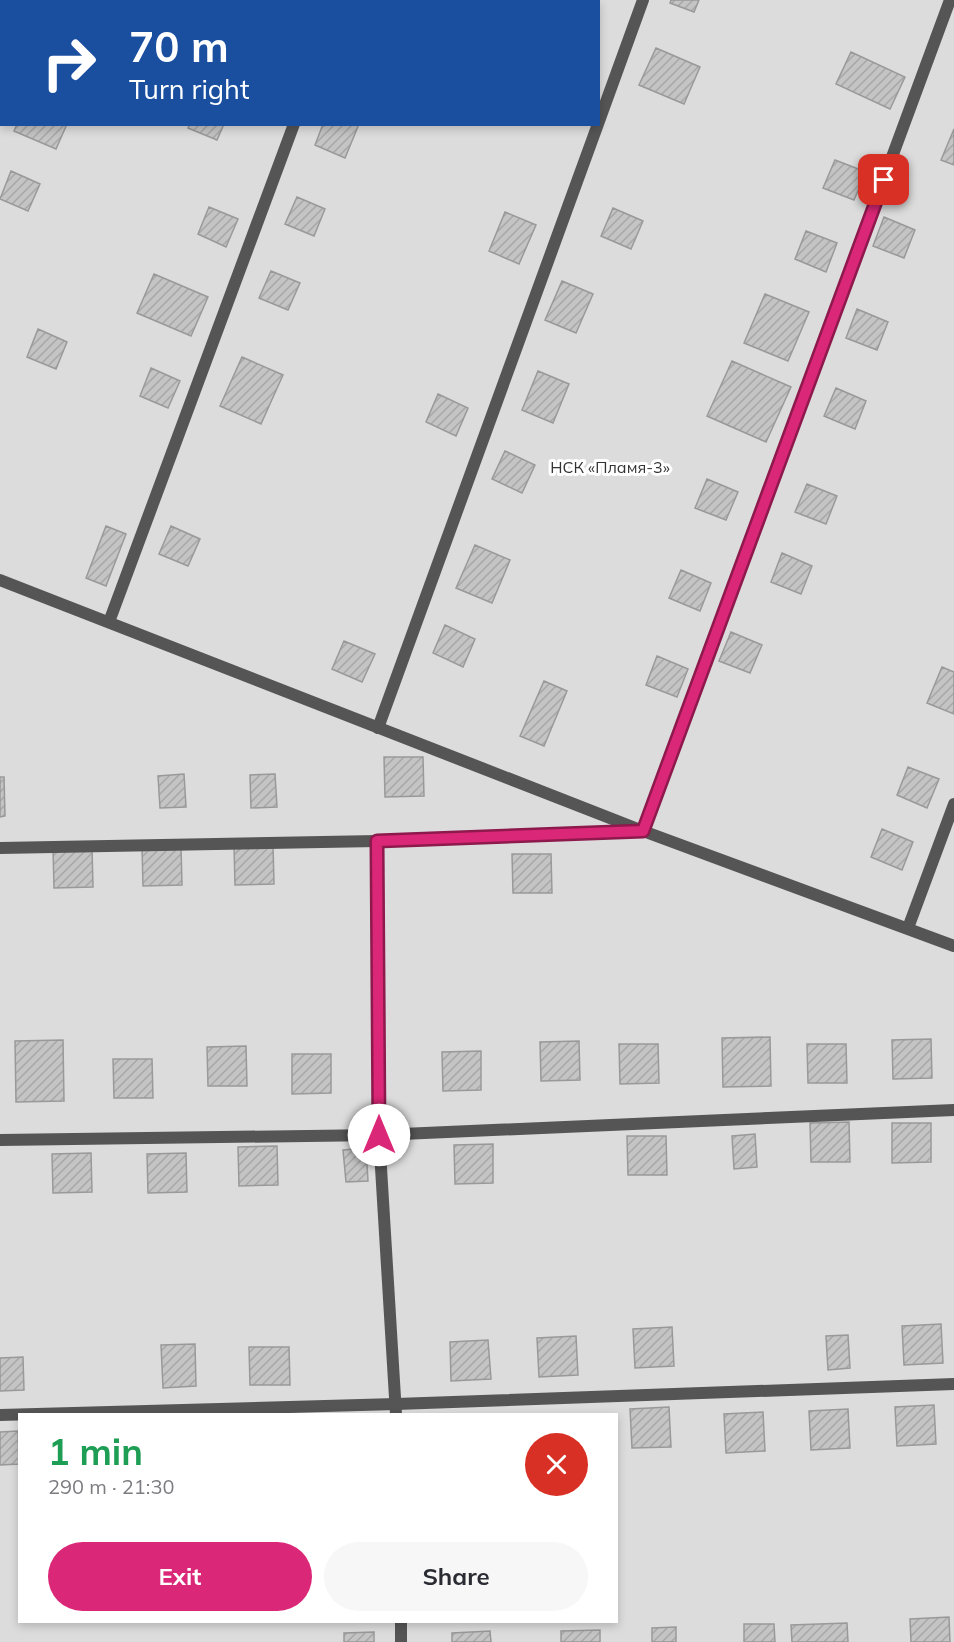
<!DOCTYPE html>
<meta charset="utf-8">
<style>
body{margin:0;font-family:Mulish,sans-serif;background:#f7f7f7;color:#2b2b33;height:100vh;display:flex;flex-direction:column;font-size:22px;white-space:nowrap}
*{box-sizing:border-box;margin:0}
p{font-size:20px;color:#7c7c81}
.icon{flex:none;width:33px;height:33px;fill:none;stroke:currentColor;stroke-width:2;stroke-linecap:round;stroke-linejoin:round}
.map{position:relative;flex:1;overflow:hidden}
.details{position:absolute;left:18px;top:1413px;width:600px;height:210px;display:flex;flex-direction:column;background:#fff;border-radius:0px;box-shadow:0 3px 9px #0003}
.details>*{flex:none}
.guide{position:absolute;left:0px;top:0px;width:600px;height:126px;box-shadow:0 3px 9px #0003;background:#1a4fa0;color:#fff;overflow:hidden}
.pin{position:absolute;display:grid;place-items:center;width:51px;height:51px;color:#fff;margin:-26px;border-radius:12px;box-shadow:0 3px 9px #0006}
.me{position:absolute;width:66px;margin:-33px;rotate:0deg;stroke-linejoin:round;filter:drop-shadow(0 0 4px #0008)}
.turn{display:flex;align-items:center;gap:21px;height:126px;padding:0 30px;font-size:27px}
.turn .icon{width:78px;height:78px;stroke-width:2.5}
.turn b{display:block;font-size:42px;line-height:51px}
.round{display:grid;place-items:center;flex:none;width:63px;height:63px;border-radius:32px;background:#f7f7f7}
.overview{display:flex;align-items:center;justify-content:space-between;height:102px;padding:0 30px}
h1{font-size:36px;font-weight:700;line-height:45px;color:#1e9e55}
.button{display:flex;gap:12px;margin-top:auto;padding:12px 30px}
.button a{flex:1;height:69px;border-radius:36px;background:#db2777;color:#fff;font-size:24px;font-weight:700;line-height:69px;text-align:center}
.button a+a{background:#f7f7f7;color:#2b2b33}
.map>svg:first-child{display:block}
.garden{fill:#dcdcdc;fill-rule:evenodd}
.building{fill:url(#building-hatch);stroke:#999;stroke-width:1.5}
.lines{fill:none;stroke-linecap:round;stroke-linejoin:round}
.lane{stroke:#555;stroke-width:12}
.street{stroke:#555;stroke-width:12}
.route-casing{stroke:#8e194d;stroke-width:15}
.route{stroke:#db2777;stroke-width:10}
.labels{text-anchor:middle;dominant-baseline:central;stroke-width:6;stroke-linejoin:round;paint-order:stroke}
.park-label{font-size:16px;fill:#333;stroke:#fff}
</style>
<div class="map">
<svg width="954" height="1642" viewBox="0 0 954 1642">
<defs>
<pattern id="building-hatch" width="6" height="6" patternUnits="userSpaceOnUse" patternTransform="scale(1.5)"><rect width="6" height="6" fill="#c4c4c4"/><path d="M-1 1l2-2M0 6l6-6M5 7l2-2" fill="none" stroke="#a7a7a7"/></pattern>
</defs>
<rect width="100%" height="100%" fill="#fff"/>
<path class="garden" d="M0 0H954V1642H0ZM2 2H598V124H2ZM20 1414H616V1622H20Z"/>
<path class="building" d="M671 0H699L694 12 670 3Z
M656 48 700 67 684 104 639 85Z
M851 52 905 77 890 109 836 84Z
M17 124H67L56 149 14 131Z
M190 124H224L217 140 188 128Z
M323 124H359L345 158 315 145Z
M954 129V165L941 160Z
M835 160 866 172 854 200 823 188Z
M11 171 40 184 28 211 0 199Z
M297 197 325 209 314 236 285 224Z
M209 207 238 219 226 247 198 234Z
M613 208 643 221 631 249 601 236Z
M505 212 536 225 519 264 489 251Z
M884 217 915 230 904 258 873 246Z
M806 231 837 243 826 272 795 259Z
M271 271 300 283 288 310 259 298Z
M154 274 208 297 191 336 137 313Z
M562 281 593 294 576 333 545 320Z
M765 294 809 312 788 361 744 343Z
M857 309 888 322 877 350 846 338Z
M38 329 67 342 56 369 27 357Z
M242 357 283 375 261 424 220 406Z
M732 361 791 387 766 442 707 416Z
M151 368 180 381 168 408 140 396Z
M538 371 569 384 553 423 522 410Z
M836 388 866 401 855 429 824 416Z
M438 394 468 408 456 436 426 422Z
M505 451 535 465 522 493 492 479Z
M707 479 738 492 726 520 695 508Z
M807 484 837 496 826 524 795 512Z
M106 526 126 534 106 586 86 578Z
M171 526 200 539 188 566 159 554Z
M475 545 510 560 492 603 456 588Z
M782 553 812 566 801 594 771 582Z
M681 570 711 583 700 611 669 598Z
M445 625 475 639 463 667 433 653Z
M731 632 762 645 750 673 719 661Z
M344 641 375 654 362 682 332 669Z
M657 656 688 669 677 697 646 685Z
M942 667 954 672V714L927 703Z
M544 681 567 691 544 746 520 736Z
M384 757H423L424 796 385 797Z
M908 767 939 779 927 808 897 795Z
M184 774 186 807 160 808 158 776Z
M275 774 277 807 251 808 250 775Z
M0 777H4L5 816 0 817Z
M882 829 913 842 902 870 871 857Z
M273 845 274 884 235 885 234 846Z
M181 846 182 885 143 886 142 847Z
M92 848 93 887 54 888 53 849Z
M512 854H551L552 893H513Z
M770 1037 771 1086 723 1087 722 1038Z
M931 1039 932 1078 893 1079 892 1040Z
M63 1040 64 1101 16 1102 15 1041Z
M579 1041 580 1080 541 1081 540 1042Z
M619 1044H658L659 1083 620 1084Z
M807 1044H846L847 1083H808Z
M246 1046 247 1086H208L207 1047Z
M481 1051V1090L443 1091 442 1052Z
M292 1054H331V1093L292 1094Z
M113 1059H152L153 1098H114Z
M849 1122 850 1162H811L810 1123Z
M892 1123H931V1162L892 1163Z
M755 1134 757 1167 734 1169 732 1136Z
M627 1136H666L667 1175H628Z
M493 1144V1183L455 1184 454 1145Z
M277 1146 278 1185 239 1186 238 1147Z
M366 1148 368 1181 346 1182 343 1150Z
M91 1153 92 1192 53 1193 52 1154Z
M186 1153 187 1192 148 1193 147 1154Z
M941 1324 943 1363 904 1365 902 1326Z
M672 1327 674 1366 635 1368 633 1329Z
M848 1335 850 1368 828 1370 826 1336Z
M576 1336 578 1375 539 1377 537 1338Z
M488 1340 491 1379 451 1381 450 1342Z
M195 1344 196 1386 163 1388 161 1345Z
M249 1347H289L290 1385H250Z
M23 1357 24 1390 0 1391V1358Z
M934 1405 936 1444 897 1446 895 1407Z
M669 1407 671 1447 632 1448 630 1409Z
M848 1409 850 1448 811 1450 809 1411Z
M763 1412 765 1451 726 1453 724 1414Z
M18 1431 19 1464 0 1465V1432Z
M949 1617 950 1642H911L910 1619Z
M847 1623 848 1642H792L791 1625Z
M744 1624H774L775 1642H744Z
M676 1627V1642H652V1628Z
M600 1630V1642H561V1631Z
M490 1631 491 1642H452V1633Z
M374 1632V1642H344V1633Z"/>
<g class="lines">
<path class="lane" d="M31 2 32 0
M0 83 2 79
M598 124 643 0
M378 728 598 124
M0 848 377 841 643 831 950 0
M908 928 954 804
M0 1140 379 1135 954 1110
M0 1415 396 1404 954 1384"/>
<path class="street" d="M340 2V0
M0 580 643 831 954 946
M109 622 294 124
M377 841 379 1135 396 1414
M401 1622V1642"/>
</g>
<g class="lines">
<g class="route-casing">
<path id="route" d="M379 1135 377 841 643 831 884 180"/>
</g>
<use href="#route" class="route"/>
</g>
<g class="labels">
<g class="park-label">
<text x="610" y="467">НСК «Пламя-3»</text>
</g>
</g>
</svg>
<div class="pin" style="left:884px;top:180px;background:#d93025"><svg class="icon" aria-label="arrive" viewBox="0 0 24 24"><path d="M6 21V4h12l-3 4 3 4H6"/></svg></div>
<svg class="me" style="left:379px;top:1135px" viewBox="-20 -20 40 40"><circle r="19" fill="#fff"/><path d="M0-13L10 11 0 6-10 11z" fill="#db2777"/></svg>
<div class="guide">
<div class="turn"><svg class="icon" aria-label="right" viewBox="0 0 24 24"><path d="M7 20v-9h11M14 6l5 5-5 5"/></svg><div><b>70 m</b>Turn right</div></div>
</div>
<section class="details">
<div class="overview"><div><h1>1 min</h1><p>290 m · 21:30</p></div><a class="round" style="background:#d93025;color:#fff"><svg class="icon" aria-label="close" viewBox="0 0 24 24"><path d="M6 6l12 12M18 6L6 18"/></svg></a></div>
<div class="button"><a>Exit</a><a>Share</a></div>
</section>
</div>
